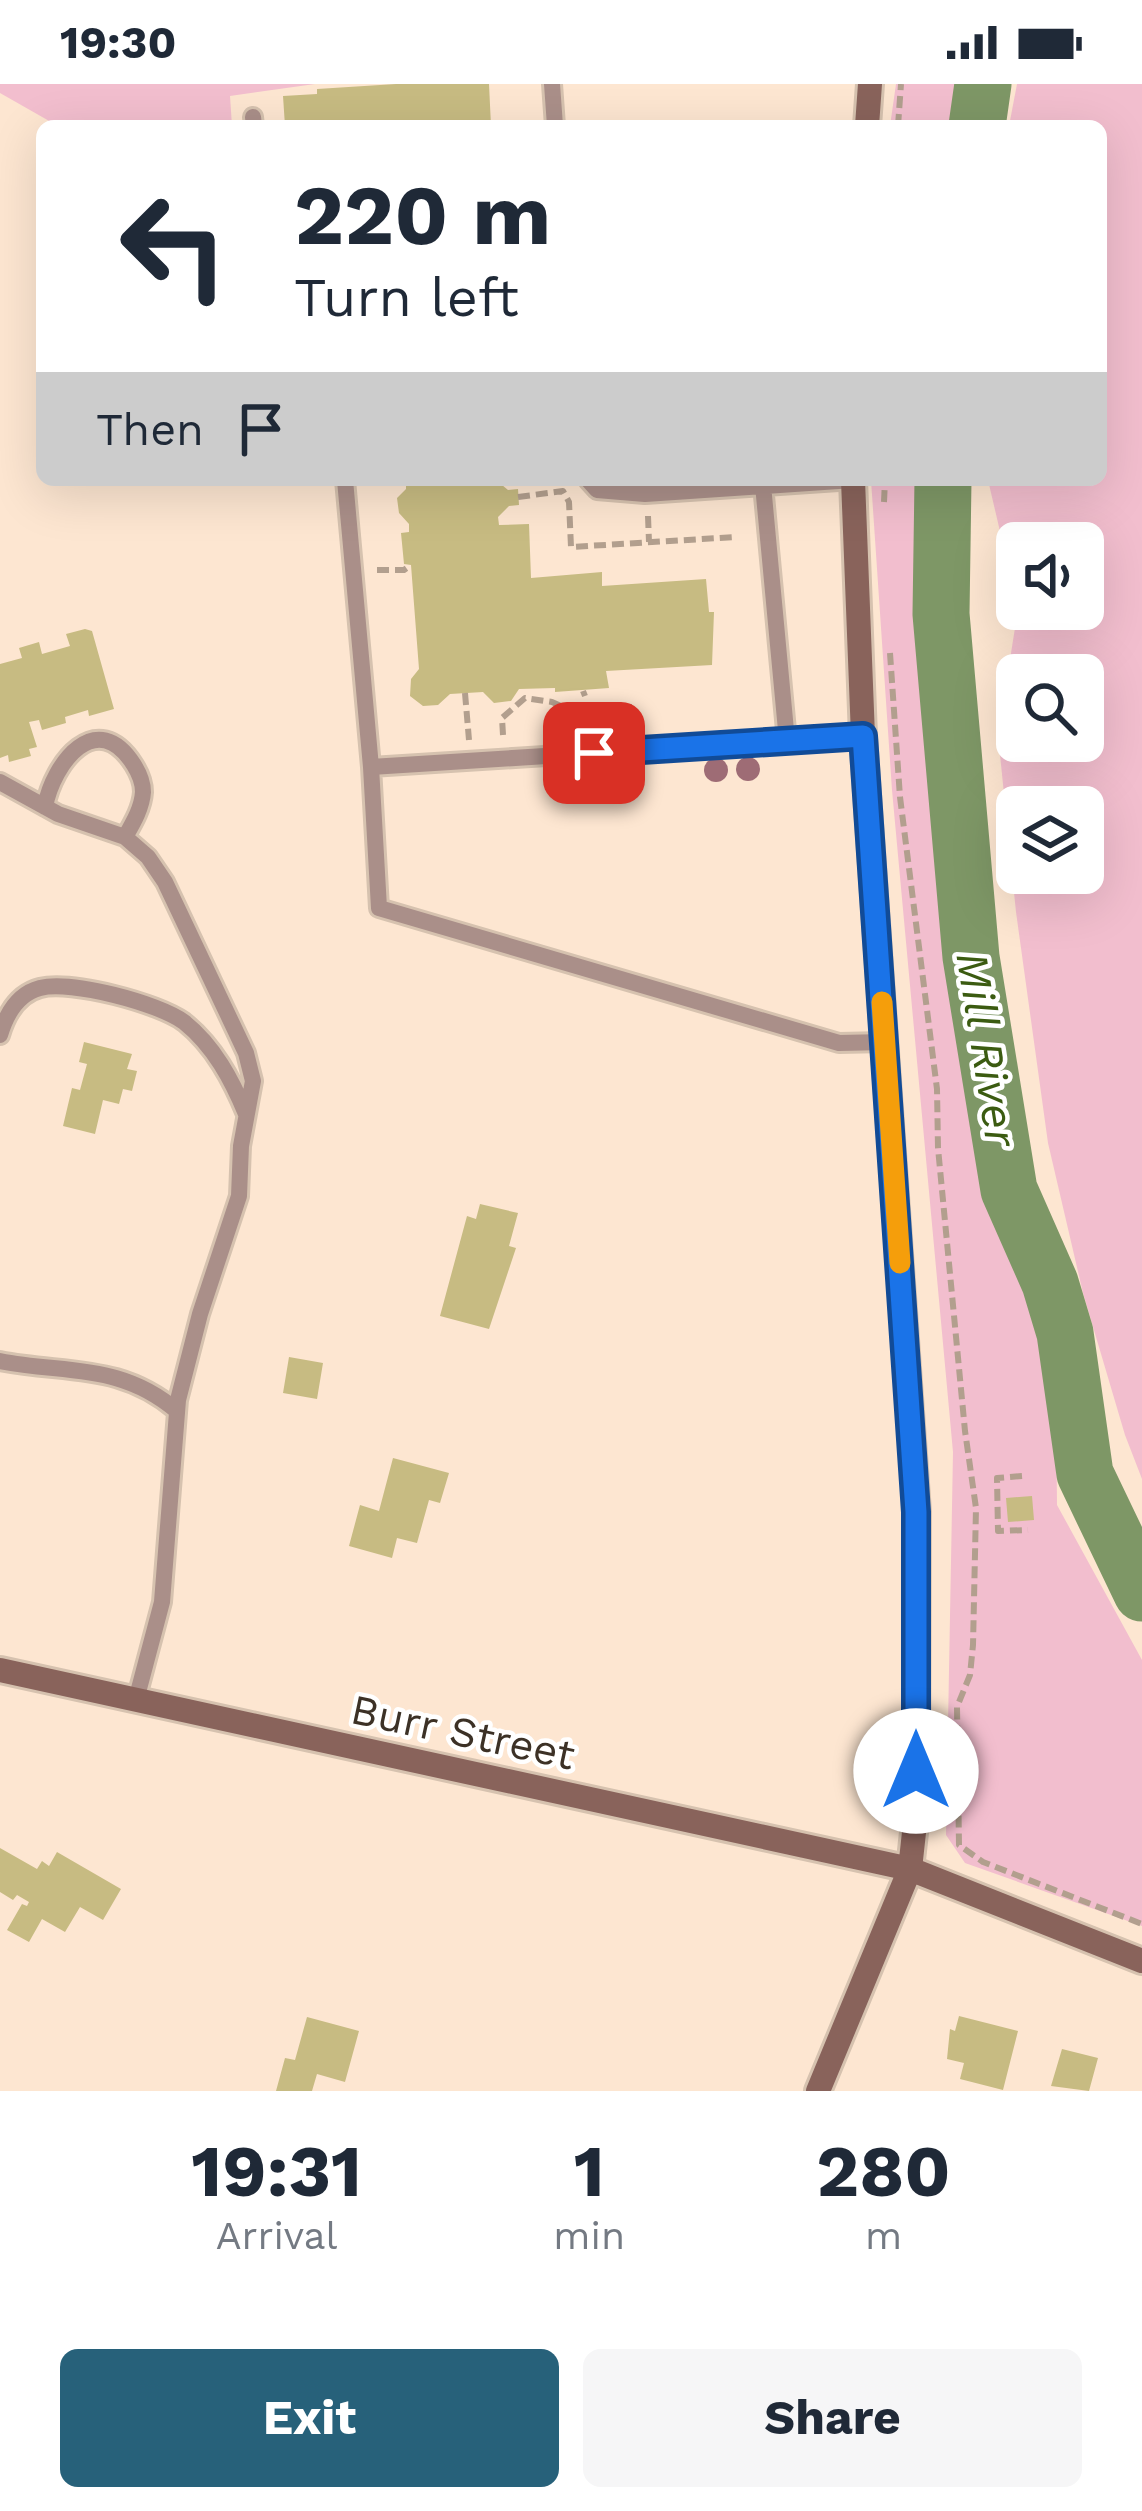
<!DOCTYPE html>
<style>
body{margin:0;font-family:"Work Sans",sans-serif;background:#f6f6f7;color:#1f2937;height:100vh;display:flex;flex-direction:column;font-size:45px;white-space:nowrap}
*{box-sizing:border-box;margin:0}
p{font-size:39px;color:#747a83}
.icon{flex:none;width:66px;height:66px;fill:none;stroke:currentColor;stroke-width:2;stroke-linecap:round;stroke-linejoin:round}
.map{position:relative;height:2007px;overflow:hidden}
.drawer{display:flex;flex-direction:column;background:#fff;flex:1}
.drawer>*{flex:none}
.guide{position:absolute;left:36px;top:36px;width:1071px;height:366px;border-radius:18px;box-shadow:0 12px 48px #0002;background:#fff;color:#1f2937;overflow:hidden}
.tools{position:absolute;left:996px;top:438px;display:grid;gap:24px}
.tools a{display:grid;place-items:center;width:108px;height:108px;border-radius:18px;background:#fff;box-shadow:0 12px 48px #0002;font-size:60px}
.pin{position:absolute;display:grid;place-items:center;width:102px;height:102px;color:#fff;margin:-51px;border-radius:24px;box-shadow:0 6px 18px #0006}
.me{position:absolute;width:132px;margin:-66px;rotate:0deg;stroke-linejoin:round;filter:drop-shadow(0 0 9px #0008)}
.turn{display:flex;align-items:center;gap:42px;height:252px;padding:0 60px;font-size:54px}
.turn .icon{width:156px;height:156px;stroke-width:2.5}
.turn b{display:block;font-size:84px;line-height:102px}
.then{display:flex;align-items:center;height:114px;padding:0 60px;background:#0003;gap:24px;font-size:45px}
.eta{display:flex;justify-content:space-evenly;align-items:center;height:204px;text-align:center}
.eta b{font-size:72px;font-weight:700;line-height:84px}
.action{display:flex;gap:24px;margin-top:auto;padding:24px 60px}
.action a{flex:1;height:138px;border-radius:18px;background:#27617a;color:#fff;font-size:48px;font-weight:700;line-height:138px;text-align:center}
.action a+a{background:#f6f6f7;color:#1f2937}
.status{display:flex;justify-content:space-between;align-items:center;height:84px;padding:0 60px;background:#fff;direction:ltr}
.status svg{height:33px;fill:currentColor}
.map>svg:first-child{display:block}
.green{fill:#f2bece;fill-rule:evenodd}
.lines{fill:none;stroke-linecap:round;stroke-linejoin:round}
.river{stroke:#7e9766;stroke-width:57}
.building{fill:#c7bb82}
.lane-casing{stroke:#d6c2af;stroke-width:22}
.secondary-casing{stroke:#d6c2af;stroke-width:30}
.path{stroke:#b29f8e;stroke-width:6;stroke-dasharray:12 6;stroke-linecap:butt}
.lane{stroke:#aa8f89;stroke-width:16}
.secondary{stroke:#89635b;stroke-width:24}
.tree{fill:#9e6c75}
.route-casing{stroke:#114b97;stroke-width:30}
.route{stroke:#1a73e8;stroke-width:21}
.slow{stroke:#f59e0b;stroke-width:21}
.labels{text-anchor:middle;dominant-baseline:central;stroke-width:9;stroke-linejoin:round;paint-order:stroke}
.street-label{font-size:42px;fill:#3c3126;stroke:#fff}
.water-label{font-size:45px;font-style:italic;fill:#3b5b11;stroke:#fff}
</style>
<div class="status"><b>19:30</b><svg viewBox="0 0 49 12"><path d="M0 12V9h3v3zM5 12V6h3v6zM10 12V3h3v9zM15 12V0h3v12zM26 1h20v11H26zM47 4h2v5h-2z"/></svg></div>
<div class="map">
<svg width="1142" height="2007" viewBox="0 0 1142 2007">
<rect width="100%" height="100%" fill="#fde6d1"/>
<path class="green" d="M0 0H315L230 12 232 42H58L0 9Z
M896 0H967L964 42H890Z
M1017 0H1142V1395L1125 1351 1083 1209 1048 1059 1016 828 998 651 1018 525H1083V459H1017V520L988 396H1101V42H1009ZM1017 591H1083V657H1017ZM1017 723H1083V789H1017Z
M871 396H931L924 556 956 886 979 1009 989 1108 1040 1224 1056 1320 1057 1421 1142 1576V1842L965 1779 946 1751 953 1368 892 706Z"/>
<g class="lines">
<path class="river" d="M977 42 983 0
M943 396 941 530 971 873 1009 1106 1050 1199 1065 1249 1085 1390 1142 1509"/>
</g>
<path class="building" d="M396 0H489L491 42H285L283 12 317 10V5Z
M406 396H496L508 406 518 405 519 421 509 422 498 433 499 441 529 440 531 494 602 488V502L706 495 709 528H714L712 581 606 587 609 604 555 608V604L519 605 511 617 494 619 483 608 450 610 438 621 423 622 410 612 411 595 419 585 411 481 404 480 401 449 409 448V440L399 429 397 414 406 405Z
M85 545 92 547 114 625 89 632 88 626 65 633 66 639 42 646 39 636 29 638 37 663 29 665 31 672 9 678 8 671 0 674V580L22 574 19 564 39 558 42 570 70 562 66 550Z
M84 958 132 970 127 985 137 987 132 1007 123 1005 119 1020 103 1016 95 1050 63 1042 72 1004 80 1006 87 980 79 978Z
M480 1120 518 1129 509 1162 516 1164 489 1245 440 1232 467 1132 476 1135Z
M289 1273 323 1279 317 1315 283 1309Z
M393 1374 449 1389 440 1419 429 1416 417 1459 397 1454 392 1474 349 1462 360 1421 379 1427Z
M1032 1412 1034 1436 1008 1438 1006 1414Z
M0 1764 37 1785 42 1777 49 1782 57 1768 121 1805 103 1836 80 1823 65 1848 42 1835 29 1858 7 1846 22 1820 27 1822 29 1818 17 1811 13 1816 0 1808Z
M959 1932 1018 1947 1003 2006 960 1995 964 1979 947 1975 950 1945 955 1947Z
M307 1933 359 1947 345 1998 317 1990 312 2007H276L285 1974 295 1976Z
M1062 1965 1098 1974 1089 2007 1051 2002Z"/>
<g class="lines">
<g class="lane-casing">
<path id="lane" d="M552 0 555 42
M253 33 254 42
M345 396 371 683 863 652
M588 396 597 406 645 410 853 396
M763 401 787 657
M371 683 379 824 839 959 885 958
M0 698 58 730 125 753 148 773 165 798 246 969 253 997 241 1062 239 1112 200 1230 178 1316 162 1518 136 1616
M45 723C53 679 97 622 134 681 139 689 143 698 143 708 142 724 133 739 125 753
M0 951C6 931 17 910 40 904 71 896 158 919 184 938 214 962 232 996 246 1030
M0 1277C67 1290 121 1279 177 1327"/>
</g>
<g class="secondary-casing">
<path id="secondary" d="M867 42 870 0
M0 1586 910 1785 1142 1877
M818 2007 910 1785 916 1730 917 1428 863 652 853 396"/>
</g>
<path class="path" d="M898 42 901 0
M518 413 563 407 569 418 571 463 736 453
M884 418 885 396
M648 432 649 458
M377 486H404L411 481
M890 569 900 713 937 1005 938 1064 965 1347 976 1424 973 1561 970 1591 957 1623 959 1761 983 1778 1142 1840
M583 607 585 612
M465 609 469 656
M629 620 630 647
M503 651 502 634 525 614 552 618 568 625
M1022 1392 997 1394 998 1447 1028 1446"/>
<use href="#lane" class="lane"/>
<use href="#secondary" class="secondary"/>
</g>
<g class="tree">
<circle cx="748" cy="685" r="12"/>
<circle cx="716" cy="686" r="12"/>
</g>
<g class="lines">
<g class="route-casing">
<path id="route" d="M594 669 863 652 916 1428V1687"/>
</g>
<use href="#route" class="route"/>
<path class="slow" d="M882 918 900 1179"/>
</g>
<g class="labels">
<g class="street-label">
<text transform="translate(463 1648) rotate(12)">Burr Street</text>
</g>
<g class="water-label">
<text transform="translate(987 965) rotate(81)">Mill River</text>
</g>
</g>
</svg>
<div class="tools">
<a><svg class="icon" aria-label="sound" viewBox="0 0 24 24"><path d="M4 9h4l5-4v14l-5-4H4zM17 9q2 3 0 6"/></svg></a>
<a><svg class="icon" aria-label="search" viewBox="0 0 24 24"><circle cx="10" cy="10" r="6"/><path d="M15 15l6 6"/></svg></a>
<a><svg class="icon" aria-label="layers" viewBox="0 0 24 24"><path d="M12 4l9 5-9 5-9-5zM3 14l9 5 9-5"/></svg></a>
</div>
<div class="pin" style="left:594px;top:669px;background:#d93025"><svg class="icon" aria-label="arrive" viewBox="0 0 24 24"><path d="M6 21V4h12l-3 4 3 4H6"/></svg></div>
<svg class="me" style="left:916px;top:1687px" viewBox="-20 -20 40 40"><circle r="19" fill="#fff"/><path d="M0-13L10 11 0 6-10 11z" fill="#1a73e8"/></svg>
<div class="guide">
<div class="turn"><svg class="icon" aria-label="left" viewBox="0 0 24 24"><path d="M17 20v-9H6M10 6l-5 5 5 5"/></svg><div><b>220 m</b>Turn left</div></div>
<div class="then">Then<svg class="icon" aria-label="arrive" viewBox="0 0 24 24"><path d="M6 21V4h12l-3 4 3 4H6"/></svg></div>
</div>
</div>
<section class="drawer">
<div class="eta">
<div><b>19:31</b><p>Arrival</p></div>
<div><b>1</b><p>min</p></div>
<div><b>280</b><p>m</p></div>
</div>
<div class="action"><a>Exit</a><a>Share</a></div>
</section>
